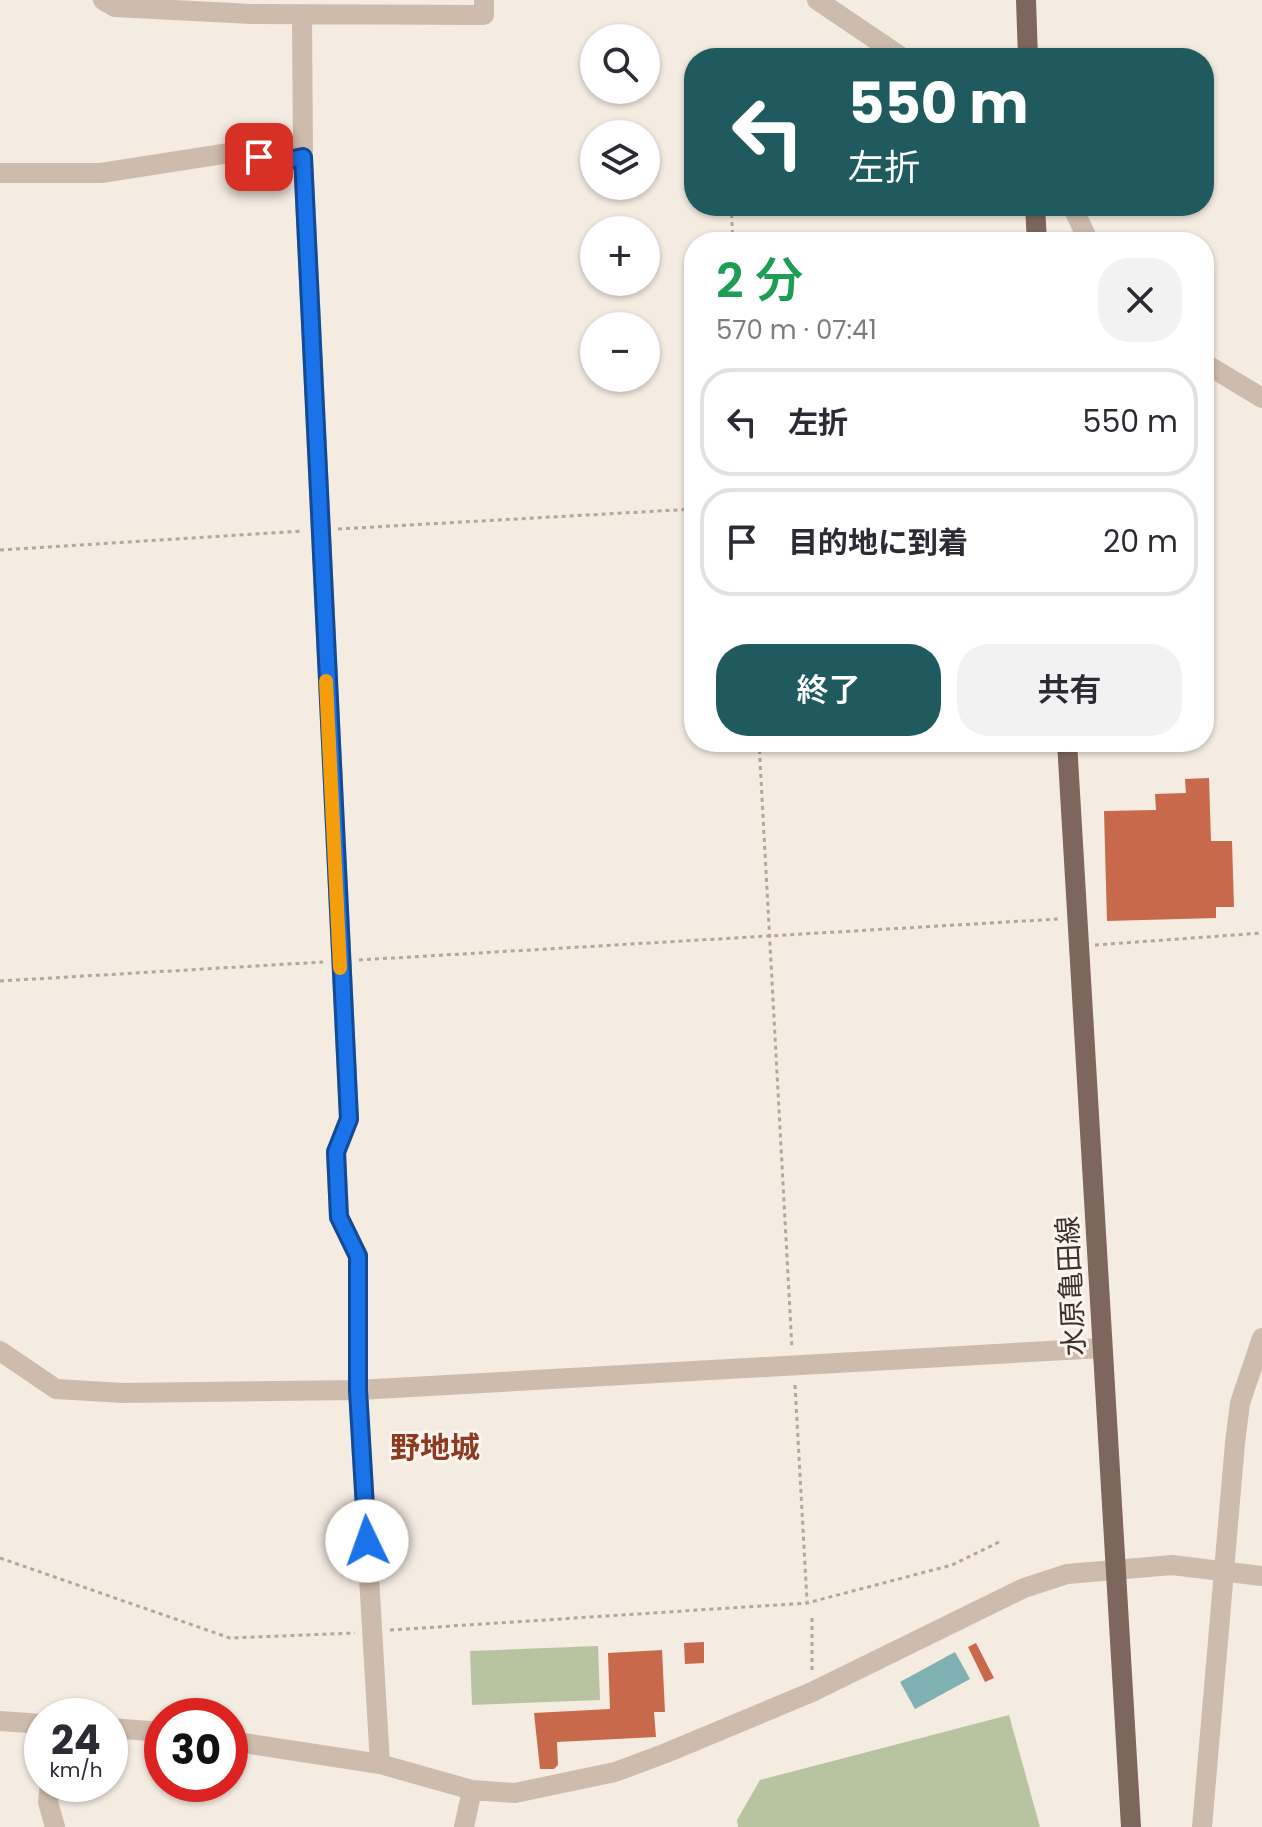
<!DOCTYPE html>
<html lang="ja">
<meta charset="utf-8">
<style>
body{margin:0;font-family:Poppins,"Noto Sans JP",sans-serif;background:#f2f2f3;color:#2b2b33;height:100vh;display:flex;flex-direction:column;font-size:30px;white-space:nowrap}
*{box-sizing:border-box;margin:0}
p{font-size:26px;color:#7c7c81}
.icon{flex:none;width:44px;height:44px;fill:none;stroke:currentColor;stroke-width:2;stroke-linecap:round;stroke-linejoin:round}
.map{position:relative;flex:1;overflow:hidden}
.sheet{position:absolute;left:684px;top:232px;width:530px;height:520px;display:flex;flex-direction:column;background:#fff;border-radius:32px;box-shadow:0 2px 6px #0004}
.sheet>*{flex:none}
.guide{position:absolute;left:684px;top:48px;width:530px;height:168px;border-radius:32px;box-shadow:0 2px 6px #0004;background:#1f5a5e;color:#fff;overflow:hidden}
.tools{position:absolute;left:580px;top:24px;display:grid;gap:16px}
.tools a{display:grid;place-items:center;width:80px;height:80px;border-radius:50%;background:#fff;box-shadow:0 2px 6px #0004;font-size:40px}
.speed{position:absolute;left:24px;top:1698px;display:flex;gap:16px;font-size:40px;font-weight:700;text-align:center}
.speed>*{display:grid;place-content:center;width:104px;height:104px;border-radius:50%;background:#fff;box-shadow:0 2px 6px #0004;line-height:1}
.speed small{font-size:20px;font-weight:400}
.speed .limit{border:12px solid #d22;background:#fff;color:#111}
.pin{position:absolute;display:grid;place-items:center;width:68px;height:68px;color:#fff;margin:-34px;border-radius:16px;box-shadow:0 4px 12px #0006}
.me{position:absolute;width:88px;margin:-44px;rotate:357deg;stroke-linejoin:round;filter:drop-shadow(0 0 6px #0008)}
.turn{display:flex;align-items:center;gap:28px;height:168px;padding:0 32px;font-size:36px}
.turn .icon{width:104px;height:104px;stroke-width:2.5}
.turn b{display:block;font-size:56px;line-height:68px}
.round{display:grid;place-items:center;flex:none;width:84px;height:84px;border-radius:32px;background:#f2f2f3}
.overview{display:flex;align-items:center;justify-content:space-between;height:136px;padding:0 32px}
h1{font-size:48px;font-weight:600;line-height:60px;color:#1e9e55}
.button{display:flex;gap:16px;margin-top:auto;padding:16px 32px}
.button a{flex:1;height:92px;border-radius:32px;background:#1f5a5e;color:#fff;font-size:32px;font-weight:600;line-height:92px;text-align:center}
.button a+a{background:#f2f2f3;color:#2b2b33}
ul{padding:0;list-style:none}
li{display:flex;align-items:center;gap:24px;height:108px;margin:0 16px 12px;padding:0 16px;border:4px solid #e1e1e2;border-radius:32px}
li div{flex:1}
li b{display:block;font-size:30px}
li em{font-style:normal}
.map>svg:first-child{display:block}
.green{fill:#b8c4a0}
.water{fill:#7fb0b2}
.building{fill:#c8694b}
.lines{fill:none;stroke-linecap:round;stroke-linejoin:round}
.path{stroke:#b9a596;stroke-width:3;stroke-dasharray:4 4;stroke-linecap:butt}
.minor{stroke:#cdbbac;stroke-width:20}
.major{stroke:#7d675c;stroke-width:20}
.route-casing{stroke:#114b97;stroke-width:20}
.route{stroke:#1a73e8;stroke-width:14}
.slow{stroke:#f59e0b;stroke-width:14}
.labels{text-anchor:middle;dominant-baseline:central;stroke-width:6;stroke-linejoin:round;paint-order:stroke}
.street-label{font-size:28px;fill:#3b302b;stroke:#fbf5ee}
.neighbourhood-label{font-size:30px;font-weight:bold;fill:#8c3b22;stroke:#fbf5ee}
</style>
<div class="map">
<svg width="1262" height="1827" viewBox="0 0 1262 1827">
<rect width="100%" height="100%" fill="#f4ebe1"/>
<path class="green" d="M598 1646 600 1700 472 1705 470 1651Z
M1009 1715 1040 1827H738L737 1820 760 1780Z"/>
<path class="water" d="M955 1652 970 1679 915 1709 900 1682Z"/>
<path class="building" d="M1206 545 1210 621H1204V546Z
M1209 778 1211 841H1232L1234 907H1216V918L1107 921 1104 811 1156 810 1155 794 1186 793 1185 779Z
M704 1642V1663L685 1664 684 1643Z
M976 1643 994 1678 985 1682 968 1647Z
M662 1650 665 1712H654L656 1737 557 1742 558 1765 554 1769H540L534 1713 610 1709 608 1653Z"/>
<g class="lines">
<path class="path" d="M731 206 733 242
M338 529 694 509
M0 550 303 531
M759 742 792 1349
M1095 945 1262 933
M359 960 1058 919
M0 981 323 962
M795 1385 807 1601
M0 1558 230 1638 355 1633
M390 1630 807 1603 952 1565 1001 1541
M812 1670V1618"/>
<path class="minor" d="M103 0 115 7 252 14 484 15V0
M817 0 903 58
M302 15 303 157 349 1119 336 1152 339 1217 358 1256V1390L380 1764
M0 173H101L229 153 288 160 303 157
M1072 206 1089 242
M1204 363 1262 398
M0 1351 56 1389 123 1393 358 1390 1102 1348
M0 1721 42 1724
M110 1728 162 1732
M230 1741 380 1764 472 1790 515 1793 615 1772 666 1753 812 1692 1024 1588 1067 1574 1172 1565 1262 1576
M50 1784 48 1802 55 1827
M464 1827 472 1790
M1202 1827 1235 1443 1240 1403 1262 1338"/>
<path class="major" d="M1026 0 1028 58
M1035 206 1037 242
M1067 742 1131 1827"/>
</g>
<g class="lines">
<g class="route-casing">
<path id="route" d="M259 157 288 160 303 157 349 1119 336 1152 339 1217 358 1256V1390L367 1541"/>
</g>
<use href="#route" class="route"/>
<path class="slow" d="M326 681 340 968"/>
</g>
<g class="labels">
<g class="street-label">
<text transform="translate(1071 1286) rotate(-93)">水原亀田線</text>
</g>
<g class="neighbourhood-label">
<text x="435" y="1447">野地城</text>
</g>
</g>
</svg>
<div class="tools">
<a><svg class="icon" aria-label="search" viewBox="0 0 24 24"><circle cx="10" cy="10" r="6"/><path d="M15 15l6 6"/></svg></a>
<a><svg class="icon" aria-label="layers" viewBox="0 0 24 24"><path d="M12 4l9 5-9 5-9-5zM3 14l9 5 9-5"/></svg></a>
<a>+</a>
<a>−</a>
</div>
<div class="speed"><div>24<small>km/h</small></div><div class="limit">30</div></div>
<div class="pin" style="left:259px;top:157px;background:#d93025"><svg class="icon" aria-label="arrive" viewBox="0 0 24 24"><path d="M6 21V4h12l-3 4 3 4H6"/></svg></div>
<svg class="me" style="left:367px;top:1541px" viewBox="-20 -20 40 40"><circle r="19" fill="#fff"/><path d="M0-13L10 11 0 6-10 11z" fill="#1a73e8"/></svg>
<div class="guide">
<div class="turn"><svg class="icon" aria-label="left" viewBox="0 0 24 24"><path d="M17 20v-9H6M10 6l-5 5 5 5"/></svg><div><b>550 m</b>左折</div></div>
</div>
<section class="sheet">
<div class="overview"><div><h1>2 分</h1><p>570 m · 07:41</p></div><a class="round"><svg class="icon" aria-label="close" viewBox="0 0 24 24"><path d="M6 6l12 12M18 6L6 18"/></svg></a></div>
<ul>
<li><svg class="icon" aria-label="left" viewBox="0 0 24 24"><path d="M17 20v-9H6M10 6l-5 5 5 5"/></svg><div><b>左折</b></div><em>550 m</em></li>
<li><svg class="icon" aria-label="arrive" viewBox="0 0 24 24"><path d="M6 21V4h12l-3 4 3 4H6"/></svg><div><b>目的地に到着</b></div><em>20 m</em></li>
</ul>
<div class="button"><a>終了</a><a>共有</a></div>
</section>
</div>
